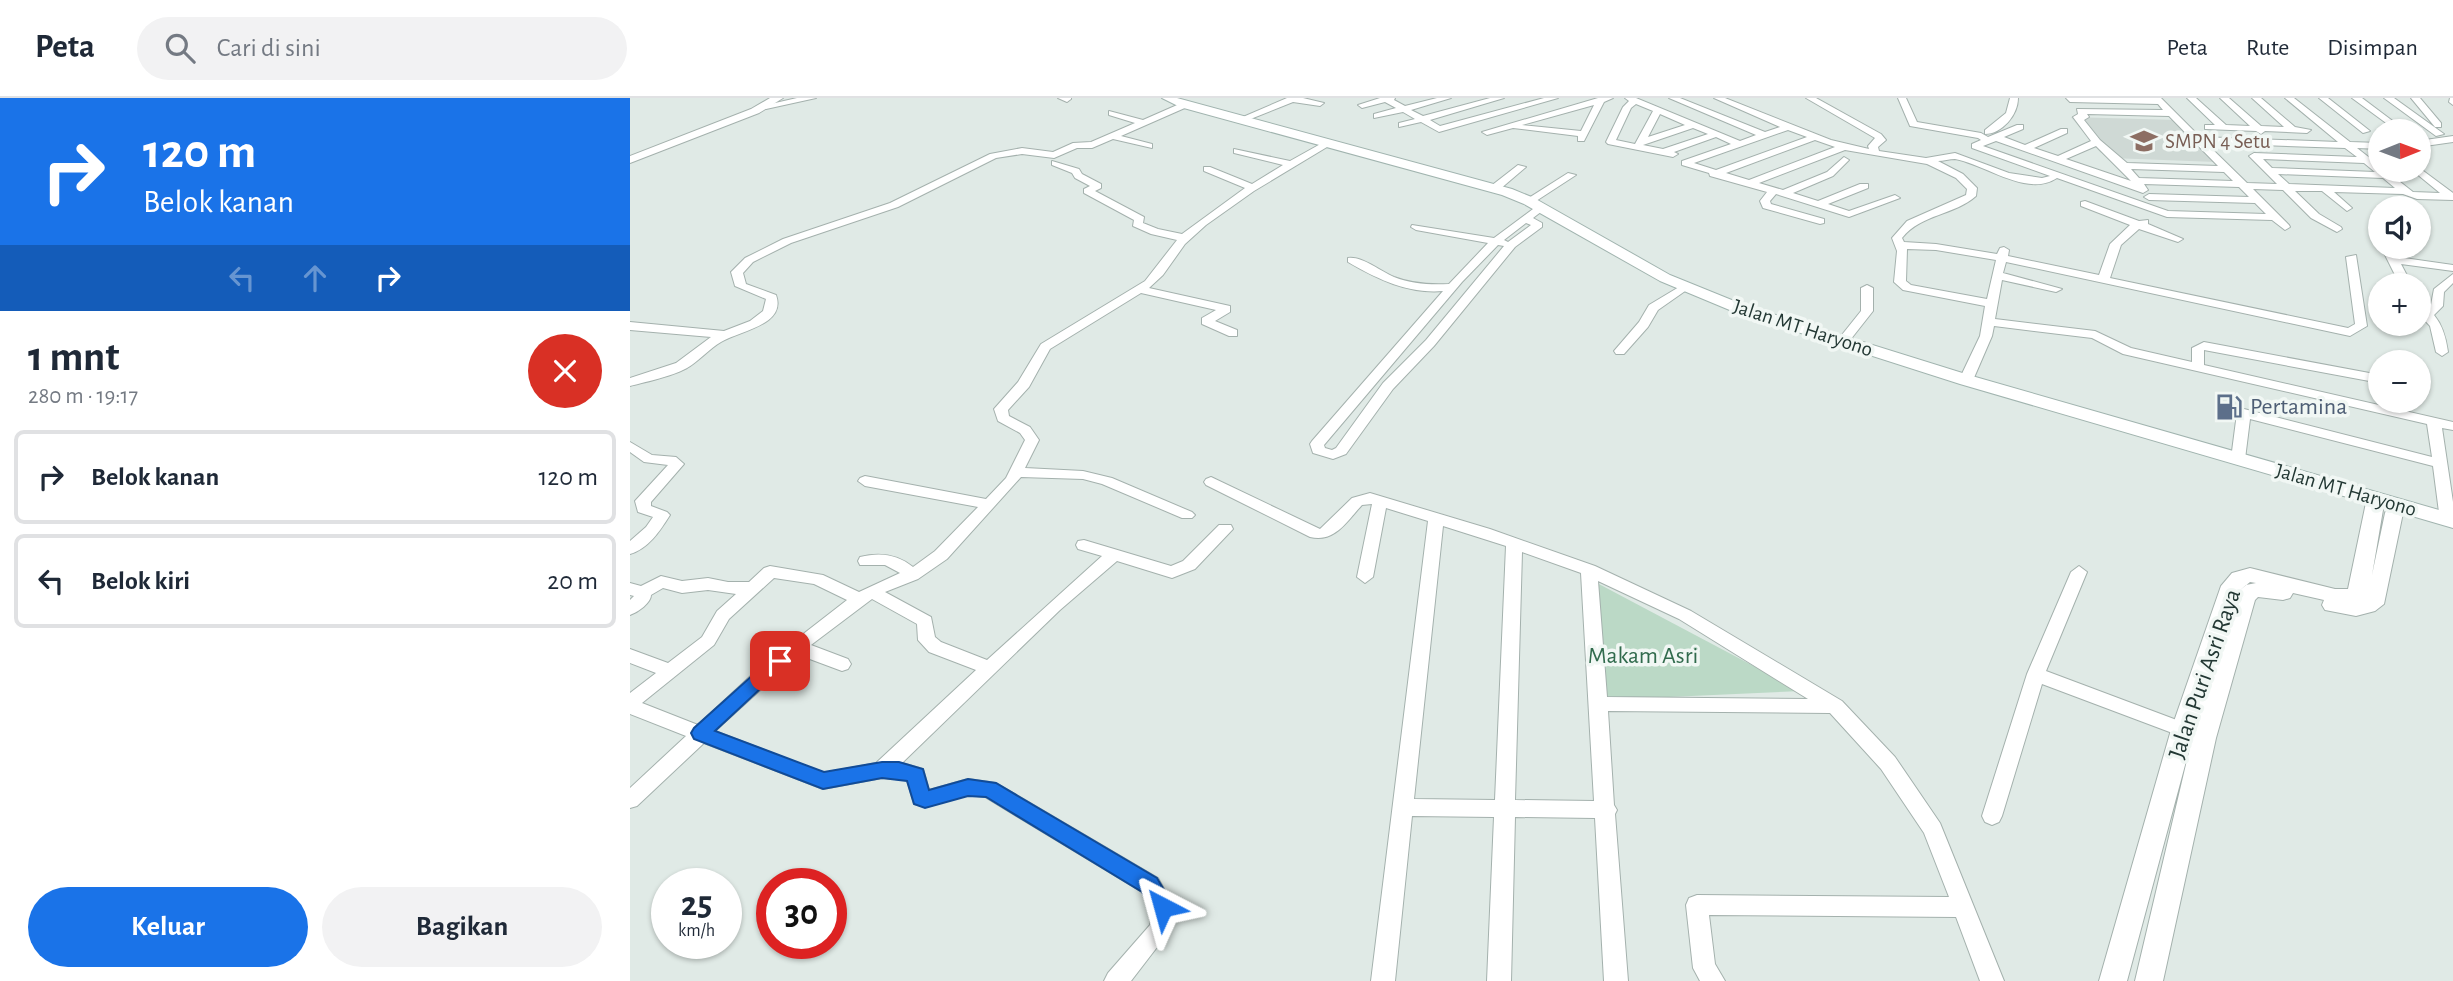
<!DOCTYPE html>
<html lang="id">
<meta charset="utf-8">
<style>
body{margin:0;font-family:"Alegreya Sans",sans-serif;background:#f2f2f3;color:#1f2937;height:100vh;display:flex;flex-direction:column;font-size:26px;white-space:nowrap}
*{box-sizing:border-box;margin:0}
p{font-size:23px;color:#747a83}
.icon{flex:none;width:38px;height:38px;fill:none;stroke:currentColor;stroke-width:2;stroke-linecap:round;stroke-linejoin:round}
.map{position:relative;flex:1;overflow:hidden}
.panel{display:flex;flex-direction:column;background:#fff;width:630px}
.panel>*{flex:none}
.guide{background:#1a73e8;color:#fff;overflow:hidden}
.needle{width:46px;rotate:89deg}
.tools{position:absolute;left:1738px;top:21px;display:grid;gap:14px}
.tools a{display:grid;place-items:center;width:63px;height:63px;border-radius:50%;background:#fff;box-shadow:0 2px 5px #0004;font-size:35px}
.speed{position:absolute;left:21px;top:770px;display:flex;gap:14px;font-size:35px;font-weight:700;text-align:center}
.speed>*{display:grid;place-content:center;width:91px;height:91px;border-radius:50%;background:#fff;box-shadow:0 2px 5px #0004;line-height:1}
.speed small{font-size:18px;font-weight:400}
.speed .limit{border:10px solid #d22;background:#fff;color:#111}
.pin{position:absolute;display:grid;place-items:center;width:60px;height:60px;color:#fff;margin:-30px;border-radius:14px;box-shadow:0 4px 10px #0006}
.me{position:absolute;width:77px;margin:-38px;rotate:321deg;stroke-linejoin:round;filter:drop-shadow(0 0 5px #0008)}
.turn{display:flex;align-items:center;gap:24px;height:147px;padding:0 28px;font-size:32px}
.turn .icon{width:91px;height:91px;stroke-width:2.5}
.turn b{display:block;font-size:49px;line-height:60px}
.lanes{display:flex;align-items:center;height:66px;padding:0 28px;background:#0003;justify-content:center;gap:35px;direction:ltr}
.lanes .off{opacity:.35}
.round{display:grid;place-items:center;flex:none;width:74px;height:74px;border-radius:37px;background:#f2f2f3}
.summary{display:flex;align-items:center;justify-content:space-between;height:119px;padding:0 28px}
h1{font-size:42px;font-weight:600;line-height:52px}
.primary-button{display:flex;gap:14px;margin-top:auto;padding:14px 28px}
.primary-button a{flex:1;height:80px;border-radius:42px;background:#1a73e8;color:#fff;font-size:28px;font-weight:600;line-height:80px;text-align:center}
.primary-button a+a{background:#f2f2f3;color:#1f2937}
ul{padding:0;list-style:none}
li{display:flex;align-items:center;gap:21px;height:94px;margin:0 14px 10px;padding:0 14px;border:4px solid #e0e1e3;border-radius:10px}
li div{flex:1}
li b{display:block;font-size:26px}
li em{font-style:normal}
header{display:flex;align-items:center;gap:42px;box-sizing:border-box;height:98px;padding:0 35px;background:#fff;border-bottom:2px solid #e0e1e3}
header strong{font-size:33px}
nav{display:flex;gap:38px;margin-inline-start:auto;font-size:24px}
.search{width:490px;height:63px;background:#f2f2f3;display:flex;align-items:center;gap:18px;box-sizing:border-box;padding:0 24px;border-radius:38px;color:#747a83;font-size:26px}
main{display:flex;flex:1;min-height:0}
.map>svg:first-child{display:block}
.built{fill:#cfd9d5}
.green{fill:#bbd9c6}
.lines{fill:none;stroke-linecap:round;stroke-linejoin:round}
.minor-casing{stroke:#a4b1ad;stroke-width:2}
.tertiary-casing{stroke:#a4b1ad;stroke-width:2}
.secondary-casing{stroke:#a1b4af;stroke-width:2}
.minor{fill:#fff;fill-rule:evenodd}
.tertiary{fill:#fff;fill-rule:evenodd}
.secondary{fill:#fff;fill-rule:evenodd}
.route{fill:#1a73e8;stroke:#114b97;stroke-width:2}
.labels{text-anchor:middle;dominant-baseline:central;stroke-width:7;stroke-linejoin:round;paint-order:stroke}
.far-education-label{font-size:21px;fill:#785e54;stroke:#f1f7f4;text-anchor:start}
.far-street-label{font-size:21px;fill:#233834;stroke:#f1f7f4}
.service-label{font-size:24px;fill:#4e5e75;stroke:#f1f7f4;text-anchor:start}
.park-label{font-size:24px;fill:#316b4d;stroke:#f1f7f4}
.street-label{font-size:24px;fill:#233834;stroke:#f1f7f4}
</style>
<header>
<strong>Peta</strong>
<div class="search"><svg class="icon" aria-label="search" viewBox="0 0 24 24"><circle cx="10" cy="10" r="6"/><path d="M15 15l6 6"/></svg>Cari di sini</div>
<nav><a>Peta</a><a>Rute</a><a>Disimpan</a></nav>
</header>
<main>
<section class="panel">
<div class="guide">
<div class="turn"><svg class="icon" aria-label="right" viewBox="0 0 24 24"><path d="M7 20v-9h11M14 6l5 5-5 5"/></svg><div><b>120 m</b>Belok kanan</div></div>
<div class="lanes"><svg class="icon off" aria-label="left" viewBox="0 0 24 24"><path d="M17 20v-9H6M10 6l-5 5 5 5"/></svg><svg class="icon off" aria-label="ahead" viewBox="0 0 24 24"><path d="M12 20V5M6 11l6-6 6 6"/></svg><svg class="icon" aria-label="right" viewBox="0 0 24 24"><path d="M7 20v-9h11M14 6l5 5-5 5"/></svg></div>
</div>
<div class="summary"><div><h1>1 mnt</h1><p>280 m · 19:17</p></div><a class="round" style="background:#d93025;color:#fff"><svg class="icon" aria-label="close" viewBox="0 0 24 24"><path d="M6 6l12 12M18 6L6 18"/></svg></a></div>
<ul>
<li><svg class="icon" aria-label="right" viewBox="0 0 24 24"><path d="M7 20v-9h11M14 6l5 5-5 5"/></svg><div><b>Belok kanan</b></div><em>120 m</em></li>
<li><svg class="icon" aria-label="left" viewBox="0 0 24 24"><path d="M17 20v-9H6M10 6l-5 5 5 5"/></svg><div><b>Belok kiri</b></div><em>20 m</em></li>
</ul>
<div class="primary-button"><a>Keluar</a><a>Bagikan</a></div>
</section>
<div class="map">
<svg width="1823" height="883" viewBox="0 0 1823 883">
<rect width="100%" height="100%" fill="#e0eae6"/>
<path class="built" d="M1441 19 1546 22 1586 64 1481 60 1470 54Z"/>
<path class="green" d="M967 485 1171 593 973 602Z"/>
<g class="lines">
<g class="minor-casing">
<path id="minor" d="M167 0H186L136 11 132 8Z
M428 0H441V1L437 4Z
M657 0H673L694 5 690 8 663 4 613 24 606 22Z
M750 0H765L764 2 775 8 807 0H821L781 12 793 18 860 0H874L800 22 810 28 914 0H928L809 34 791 24 769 29V25L785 21 773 14 744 20V16L766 10 755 4 732 10 728 7Z
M968 0H983L974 4 954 43H948V38L883 30 857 37 852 34ZM964 7 951 33 892 27Z
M995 0H1006L1110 43 1126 37 1039 0H1050L1135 34 1150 29 1084 0H1095L1201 42 1239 51 1238 48 1245 40 1176 0H1186L1251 36 1256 42 1248 49 1249 53 1296 60 1325 55 1379 75 1412 80 1420 78 1342 50V46L1351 42 1348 40 1280 28 1268 0H1276L1287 24 1351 35 1358 39 1387 27H1393V31L1374 39 1395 47 1431 31H1437V35L1404 50 1428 58 1461 43 1443 19 1448 16 1447 11 1533 12 1528 6 1440 4 1436 0H1531L1570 39 1708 44 1655 0H1664L1720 44 1750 45V51L1727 50 1750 68V72H1755L1783 94 1810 95 1782 72H1788V69L1823 95V102L1787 101 1773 96 1704 94 1722 110 1717 113 1692 93H1665L1689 116 1711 129 1712 131 1707 134 1681 120 1653 92 1623 91 1659 127 1660 129 1655 132 1642 122 1537 119 1427 80C1397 100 1355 66 1325 61 1320 61 1313 63 1308 63L1333 76 1347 90 1346 98C1325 117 1291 116 1272 140L1274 144 1306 146 1367 156 1370 150 1374 149 1379 152 1378 158 1469 177 1480 146 1500 127 1451 108V104L1455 103 1509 123 1518 122V126L1553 141 1548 144 1509 131 1491 147 1480 180 1718 230 1725 226 1716 159 1726 157 1737 228 1720 238 1376 164 1373 175 1432 191 1426 194 1372 182 1365 221 1465 233 1501 250 1562 264V250L1574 244 1750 277V285L1574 252V267L1823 324V332L1812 330 1823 404V426H1813L1810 422 1803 368 1620 321 1615 361 1608 365 1601 361 1607 315 1614 311 1802 359 1797 326 1493 256 1462 240 1364 228 1362 238 1343 282 1341 285H1331L1329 282 1350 238 1355 208 1273 192 1264 184 1267 153 1262 140 1277 123 1336 97 1337 91 1326 80 1297 66 1215 52 1129 85 1153 92 1197 74 1214 59 1219 62 1203 78 1163 95 1188 103 1230 86H1238V90L1198 106 1219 113 1265 97 1270 100 1219 119 1146 96 1140 103 1141 106 1194 121V125L1190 126 1133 110 1130 103 1137 94 1080 78 1079 75 1052 67V63L1101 46 1086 39 1044 54 1048 56 1043 59 978 46 976 44 993 9 999 3ZM1006 6 1023 13 1005 46 986 42 1001 10ZM1030 16 1055 27 1018 39ZM1457 16 1539 18 1588 68 1497 65 1470 42 1454 22 1459 19ZM1063 30 1078 36 1033 51 1013 47ZM1158 32 1177 39 1086 72 1064 65ZM1185 42 1205 49 1119 82 1096 75ZM1366 43 1513 95 1518 92 1514 86 1609 89 1619 99 1519 96 1514 99 1519 102 1625 105 1636 116 1538 113 1353 48ZM1576 45 1715 50 1727 59 1624 55 1619 58 1647 86 1617 85ZM1466 48 1501 83 1436 61ZM1633 61 1734 65 1745 74 1642 70ZM1501 71 1594 74 1603 83 1509 80ZM1648 76 1753 80 1765 90 1659 86ZM1277 151 1306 152 1366 162 1357 201 1281 187 1276 183Z
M1380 0H1388C1388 17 1372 36 1355 36V32L1376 15Z
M1557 0H1566L1596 27 1620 28 1590 0H1599L1631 28 1654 29 1622 0H1631L1665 29 1681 32 1677 35 1635 33 1631 36 1626 33 1575 31V27H1585Z
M1689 0H1698L1740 33 1733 35Z
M1722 0H1732L1776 33H1767Z
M1754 0H1764L1814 36 1806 38Z
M1781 0H1790L1811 25V29H1805Z
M1820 0H1823V7L1819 4Z
M554 4 558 7 557 9 491 38 522 46V50L483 41 462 50H447L424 60 392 56 366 60 268 109 161 145 123 164 113 175 116 186 146 197C157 227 109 233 91 244 79 251 69 263 57 270 40 279 19 283 0 288V280L46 265 81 239 0 232V224L94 233 120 223 133 213 136 201 105 188 101 174 115 160 153 141 260 105 360 56 392 50 423 54 443 45 461 44 505 25 479 17V13L513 22Z
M1823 38V44L1788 49V43Z
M694 44 702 46 624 93 576 127 555 146 533 177 519 190 600 208V214L585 223 607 232V238H599L572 226V220L586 212 511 195 420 251 399 289 378 312 379 318 400 329 409 342 395 370 453 373 482 380 562 414 565 417 562 420H552L472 386 453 381 391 379 317 461 288 481 255 494 301 519 305 539 311 544 357 562 472 458 448 451 446 447 448 443 454 442 541 468 553 463 589 427H601L603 431 565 471 542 480 487 463 430 512 272 665 293 671 299 692 338 681 366 685 528 780 544 809 541 831 501 883H474L478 875 520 827 522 810 512 794 355 699 338 697 295 709 284 706 277 682 252 680 193 691 74 645 7 708 0 710V690L56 638 0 616V595L26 575 0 565V551L38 565 72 539 87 513 106 496 78 492 52 495 33 490 21 497C21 505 8 514 0 517V502L4 498 0 497V485L11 488 31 478 52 483 78 480 98 484H119L134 470 140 468 193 477 229 494 270 475 255 467H230L228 463 230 459C250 454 267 456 283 469L305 453 348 409 235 388 228 383 230 380 235 378 356 401 376 380 395 342 390 335 368 323 364 311 388 284 411 246 515 183 547 142 521 136 503 128 504 122 454 95V91L460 88 445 80 442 75 422 67V63L449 71 452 76 471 86V90L465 93 514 119 513 125 528 131 552 136 615 90 574 73V69H580L622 86 653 67 604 55V51L660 63ZM144 480 184 486 217 502 127 572 68 627 12 605 84 547 99 521ZM242 501 287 526 288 542 299 554 346 572 246 665 194 675 85 633 169 557 212 573 218 571 221 566 218 561 181 547Z
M888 67 896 69 869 92H861V88Z
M938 75 946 77 903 105 894 103Z
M907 108 916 110 903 120 912 125V129L885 149 804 248 763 291 716 356 703 361 683 355 680 346 682 343 813 193C778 196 747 181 718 164V160C732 158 750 173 764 179 782 186 800 187 819 186L858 145 786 132 781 129 782 127 864 140ZM896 125 901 127 878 144 874 142ZM868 147 874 148 796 242 753 285 706 350 702 352 695 350 694 347 832 184Z
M1751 149H1761L1767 159 1823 167V173L1771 166 1782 187H1770Z
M1823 176V185L1814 194 1813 208 1804 217C1813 228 1816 240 1818 254L1812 258 1806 254 1800 228 1788 215V207L1797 210 1801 207 1804 191Z
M1054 186 1058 187V191L1028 212 1018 229 994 256H986L984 253 1009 224 1019 207Z
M1237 187 1243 190V213L1217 246H1209L1207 243 1231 213V190Z
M0 344 22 357 46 359 54 366 21 404V408L37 414 40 417C30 433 18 451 0 456V443L16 429 23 419 8 414 5 403 38 367 14 364 0 354Z
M581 379 690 431 722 400 740 395 860 431 965 468 1061 513 1212 603 1265 659 1310 725 1374 883H1350L1326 819 1079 817 1085 866 1095 883H1070L1063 870 1056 807 1059 800 1067 797 1319 799 1294 735 1251 671 1200 615 978 613 984 707 987 712 985 716 998 883H974L965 720 885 719 881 883H857L864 719 782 718 765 883H741L798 423 756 410 743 479 735 485 727 479 742 406 732 407C717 423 705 445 680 439L576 387 574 384 576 381ZM813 428 876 448 865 702 784 701ZM892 454 951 475 964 703 885 702ZM968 483 1049 521 1178 601 977 599Z
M1449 468 1457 474 1416 573 1568 630 1570 635 1568 640 1561 642 1412 586 1372 718 1369 724 1362 727 1355 724 1352 718 1397 576 1441 474Z"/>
</g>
<g class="tertiary-casing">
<path id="tertiary" d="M140 0H153L129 15 0 65V58L121 11Z
M1746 394 1755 400 1742 477 1755 415 1761 403 1768 401 1777 407 1773 415 1754 506 1745 513 1726 518 1695 512 1692 507 1694 502 1663 495 1660 500 1653 502 1628 499 1625 502 1586 640 1533 883H1505L1562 641 1497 883H1469L1541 632 1591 488 1602 475 1620 470 1705 491H1718L1737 400ZM1620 484 1626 485 1616 487 1609 493Z"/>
</g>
<g class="secondary-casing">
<path id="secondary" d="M532 0H547L882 91 904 100 1040 177 1114 207 1342 278 1823 416V430L1330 286 1102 213 1030 183 894 106 872 97 550 9Z"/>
</g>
<use href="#minor" class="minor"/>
<use href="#tertiary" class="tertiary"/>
<use href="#secondary" class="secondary"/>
</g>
<path class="route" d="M150 556 156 558 159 563 156 567 85 633 194 674 252 664H269L293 671 299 692 338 681 366 685 527 780 544 809 541 816 533 819 525 816 512 794 356 699 338 698 295 710 284 706 277 683 252 680 193 691 64 641 61 635 64 630 144 558Z"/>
<defs>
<g id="school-bare" transform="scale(2.1)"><path d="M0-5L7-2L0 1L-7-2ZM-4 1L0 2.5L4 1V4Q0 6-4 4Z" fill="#8d6e63" stroke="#f1f7f4" stroke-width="2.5" paint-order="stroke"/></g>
<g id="fuel-bare" transform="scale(2.1)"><path d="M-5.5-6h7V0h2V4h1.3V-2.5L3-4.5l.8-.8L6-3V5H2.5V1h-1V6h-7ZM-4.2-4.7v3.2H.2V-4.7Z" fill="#5c6f8a" stroke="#f1f7f4" stroke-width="2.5" paint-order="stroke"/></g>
</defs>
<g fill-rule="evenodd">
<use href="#school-bare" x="1514" y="43"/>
<use href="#fuel-bare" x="1599" y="309"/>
</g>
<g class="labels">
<g class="far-education-label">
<text x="1535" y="43">SMPN 4 Setu</text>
</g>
<g class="far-street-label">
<text transform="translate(1173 230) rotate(18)">Jalan MT Haryono</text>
<text transform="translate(1716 392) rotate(16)">Jalan MT Haryono</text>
</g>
<g class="service-label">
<text x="1620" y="309">Pertamina</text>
</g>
<g class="park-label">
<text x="1013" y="558">Makam Asri</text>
</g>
<g class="street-label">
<text transform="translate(1575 576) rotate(-71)">Jalan Puri Asri Raya</text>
</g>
</g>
</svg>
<div class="tools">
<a><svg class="needle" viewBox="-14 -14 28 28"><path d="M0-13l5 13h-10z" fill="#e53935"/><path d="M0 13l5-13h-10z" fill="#747a83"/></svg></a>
<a><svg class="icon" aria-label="sound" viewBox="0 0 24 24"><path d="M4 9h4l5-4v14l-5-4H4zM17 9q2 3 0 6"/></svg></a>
<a>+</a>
<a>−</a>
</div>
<div class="speed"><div>25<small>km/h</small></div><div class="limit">30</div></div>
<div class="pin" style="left:150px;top:563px;background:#d93025"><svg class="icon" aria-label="arrive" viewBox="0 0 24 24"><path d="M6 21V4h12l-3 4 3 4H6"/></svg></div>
<svg class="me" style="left:533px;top:809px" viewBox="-20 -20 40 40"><path d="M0-17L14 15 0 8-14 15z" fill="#1a73e8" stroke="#fff" stroke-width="4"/></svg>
</div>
</main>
